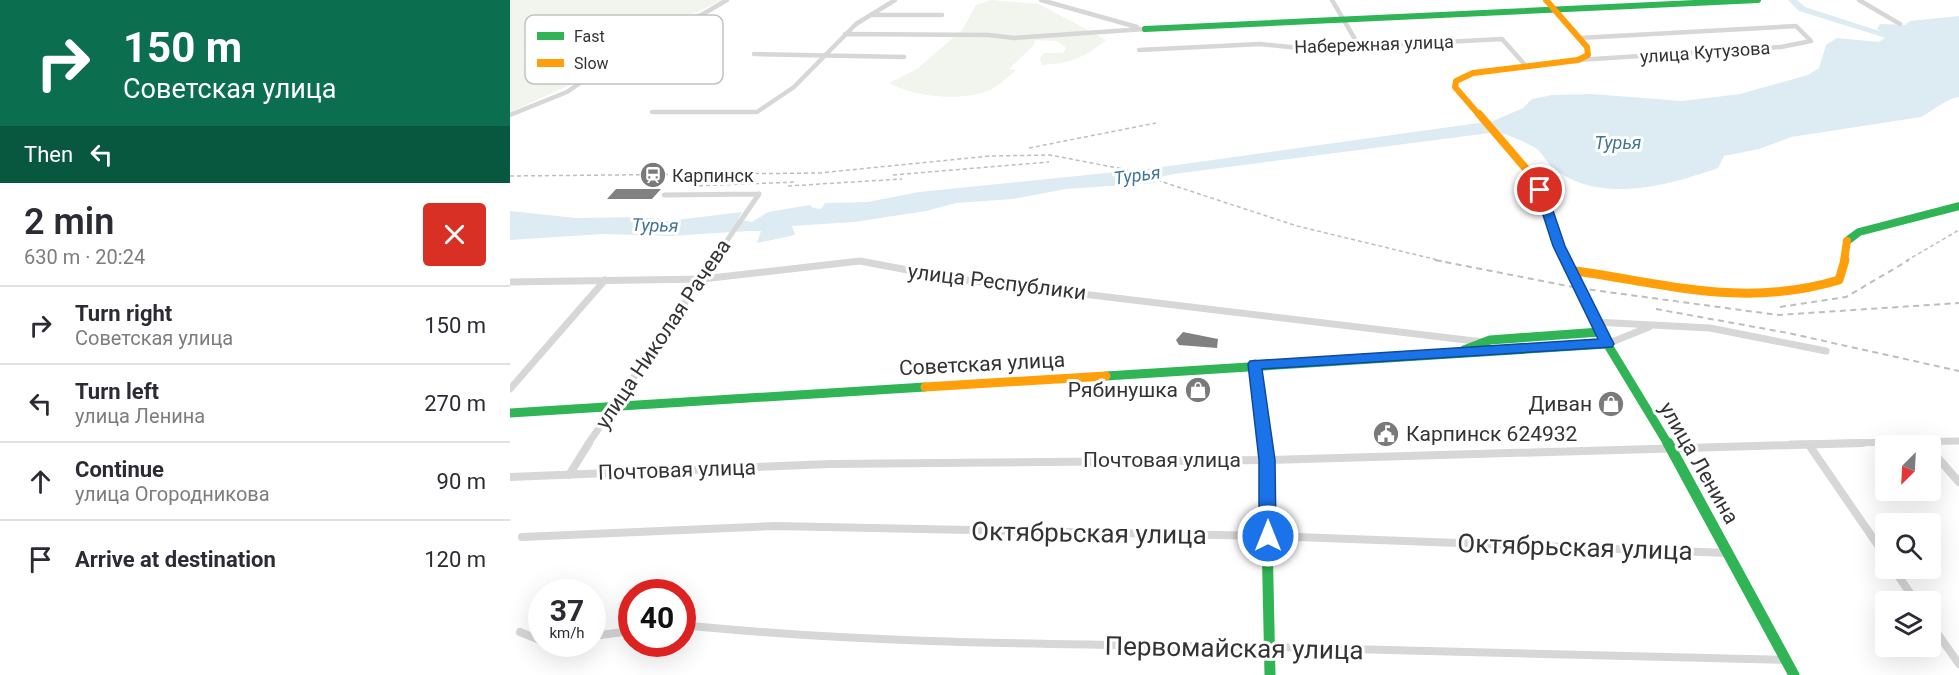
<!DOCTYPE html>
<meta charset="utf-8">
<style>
body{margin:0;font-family:Roboto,sans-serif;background:#f2f2f3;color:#2b2b33;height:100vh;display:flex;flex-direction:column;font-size:22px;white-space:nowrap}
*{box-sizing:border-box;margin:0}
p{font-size:20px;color:#7c7c81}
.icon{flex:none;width:33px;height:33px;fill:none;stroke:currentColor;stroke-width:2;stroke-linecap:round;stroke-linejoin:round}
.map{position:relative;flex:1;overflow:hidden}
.side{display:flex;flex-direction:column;background:#fff;width:510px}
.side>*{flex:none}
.guide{background:#0b6e4f;color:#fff;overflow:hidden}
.needle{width:39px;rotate:204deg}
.tools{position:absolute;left:1365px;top:435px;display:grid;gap:12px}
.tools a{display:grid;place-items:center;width:66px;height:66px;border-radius:6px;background:#fff;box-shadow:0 6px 24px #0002;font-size:30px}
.speed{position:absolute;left:18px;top:579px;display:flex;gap:12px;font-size:30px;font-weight:700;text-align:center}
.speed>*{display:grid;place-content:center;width:78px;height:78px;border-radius:50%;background:#fff;box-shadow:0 6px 24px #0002;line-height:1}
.speed small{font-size:15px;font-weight:400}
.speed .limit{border:9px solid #d22;background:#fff;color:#111}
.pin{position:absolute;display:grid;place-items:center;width:51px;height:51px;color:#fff;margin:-26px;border:3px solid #fff;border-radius:50%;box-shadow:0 2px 6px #0007}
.me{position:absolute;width:66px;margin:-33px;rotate:0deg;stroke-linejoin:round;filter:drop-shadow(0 0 4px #0008)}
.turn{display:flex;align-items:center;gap:21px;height:126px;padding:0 24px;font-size:27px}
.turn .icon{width:78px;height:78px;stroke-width:2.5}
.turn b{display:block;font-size:42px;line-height:51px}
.then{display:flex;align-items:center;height:57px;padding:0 24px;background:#0003;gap:12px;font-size:22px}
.round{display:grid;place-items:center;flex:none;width:63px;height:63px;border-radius:6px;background:#f2f2f3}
.summary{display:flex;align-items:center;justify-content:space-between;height:102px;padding:0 24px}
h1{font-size:36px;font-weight:600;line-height:45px}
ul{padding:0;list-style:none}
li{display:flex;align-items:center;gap:18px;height:78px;padding:0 24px;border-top:2px solid #e1e1e2}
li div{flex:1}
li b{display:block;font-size:22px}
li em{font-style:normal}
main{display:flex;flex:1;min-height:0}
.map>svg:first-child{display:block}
.green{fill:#f1f5ed}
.water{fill:#ddebf3}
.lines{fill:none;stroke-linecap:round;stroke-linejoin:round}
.river{fill:#ddebf3;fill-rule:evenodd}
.building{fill:#818181}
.street-far3{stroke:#d7d7d7;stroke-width:4.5}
.street-far2{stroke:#d7d7d7;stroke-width:5}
.street-far1{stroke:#d7d7d7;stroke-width:7}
.street{stroke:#d7d7d7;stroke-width:8}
.fast-far3{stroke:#30b455;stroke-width:6}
.fast-far2{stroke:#30b455;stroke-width:8}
.fast-far1{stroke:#30b455;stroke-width:9}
.fast{stroke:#30b455;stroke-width:11}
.slow-far2{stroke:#ff9f0a;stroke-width:6}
.slow-far1{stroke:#ff9f0a;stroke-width:8}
.slow{stroke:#ff9f0a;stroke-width:9}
.rail-far1{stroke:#bebebe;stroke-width:1.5;stroke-dasharray:4 3;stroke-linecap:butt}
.rail{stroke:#bebebe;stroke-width:2;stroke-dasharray:6 4.5;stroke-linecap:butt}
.route{fill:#1a73e8;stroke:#114b97;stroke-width:1.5}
.labels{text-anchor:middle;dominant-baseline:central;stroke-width:6;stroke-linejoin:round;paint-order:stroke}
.far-street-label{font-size:18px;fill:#333;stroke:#fff}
.far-water-label{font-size:18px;font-style:italic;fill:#3f7597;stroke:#fff}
.far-poi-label{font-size:18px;fill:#333;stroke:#fff;text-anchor:start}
.street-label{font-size:21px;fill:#333;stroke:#fff}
.poi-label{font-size:21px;fill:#333;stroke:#fff;text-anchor:end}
.near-street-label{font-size:26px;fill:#333;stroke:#fff}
.key{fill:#fff;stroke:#c2c2c2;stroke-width:1.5}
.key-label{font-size:16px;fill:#333}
</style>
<main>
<section class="side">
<div class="guide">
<div class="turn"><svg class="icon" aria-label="right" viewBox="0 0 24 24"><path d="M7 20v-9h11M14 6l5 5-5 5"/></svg><div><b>150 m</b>Советская улица</div></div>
<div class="then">Then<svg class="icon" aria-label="left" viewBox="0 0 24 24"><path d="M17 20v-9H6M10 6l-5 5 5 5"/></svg></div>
</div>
<div class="summary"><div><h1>2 min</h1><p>630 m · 20:24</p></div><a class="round" style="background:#d93025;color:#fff"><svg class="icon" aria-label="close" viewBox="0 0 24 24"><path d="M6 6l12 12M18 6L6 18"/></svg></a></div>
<ul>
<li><svg class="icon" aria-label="right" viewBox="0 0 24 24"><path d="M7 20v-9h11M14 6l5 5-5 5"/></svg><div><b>Turn right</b><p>Советская улица</p></div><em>150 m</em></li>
<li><svg class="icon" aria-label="left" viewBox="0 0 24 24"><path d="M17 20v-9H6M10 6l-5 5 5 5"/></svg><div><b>Turn left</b><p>улица Ленина</p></div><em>270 m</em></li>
<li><svg class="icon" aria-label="ahead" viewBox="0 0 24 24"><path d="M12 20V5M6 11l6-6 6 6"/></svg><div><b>Continue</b><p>улица Огородникова</p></div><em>90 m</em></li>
<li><svg class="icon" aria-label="arrive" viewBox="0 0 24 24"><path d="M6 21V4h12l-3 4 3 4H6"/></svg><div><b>Arrive at destination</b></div><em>120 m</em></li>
</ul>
</section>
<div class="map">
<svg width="1449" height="675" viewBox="0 0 1449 675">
<rect width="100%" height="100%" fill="#fff"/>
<path class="green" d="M0 0H213L134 36 62 84 0 112Z
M481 0 529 4 596 40C574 58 561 63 532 65L530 58 534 53H553L556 48 547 41 525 40 523 46 499 69 506 70C498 77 490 85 480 90 454 102 403 97 379 83L407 69 452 30 466 5Z"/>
<path class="water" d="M1449 16V97C1439 97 1421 112 1411 117L1281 137 1249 149 1214 156 1208 168C1157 186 1086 206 1040 165 1036 161 1033 155 1029 151 1023 145 995 133 987 132L664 174 650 177 645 183 556 189 503 199 446 203 416 211 344 222 282 226 285 235 247 243 251 231H239L160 236 93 234 0 240V211L66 218 134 217 158 221 232 212 228 219 242 222 258 212 300 205 303 208 311 209 315 203 358 202 409 192 645 168 983 121 1013 108 1022 99 1042 95 1082 94 1172 101 1230 94 1298 75 1309 68 1316 45 1327 38 1369 42 1377 36 1367 29 1370 24 1395 25 1400 21Z"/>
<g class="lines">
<path class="river" d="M1278 0H1287L1295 7 1397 40 1389 42 1289 11Z"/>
</g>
<path class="building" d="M106 189H151L142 199H97Z
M673 332 708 339 707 348 669 345 666 340Z"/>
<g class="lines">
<path class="street-far3" d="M531 0 627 27
M822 0 849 46
M1349 0 1390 24
M360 15H432
M335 34 479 35 504 38 635 29
M629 50 750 44 799 49 992 39 1016 66
M244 54 394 57
M1068 60 1271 47 1301 41 1286 26 1069 38
M142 112H247L284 87 346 24 385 0
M0 115 57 92 136 37 193 14 217 0"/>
<path class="street-far2" d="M154 195 249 194
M203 261 249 194
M348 261H351"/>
<path class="street-far1" d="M0 282 192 279 350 261 440 278 973 342
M1085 322 1200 328 1316 351
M1097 344 1139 327
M0 389 95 280
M78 444 204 260
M1281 444 1449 441"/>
<path class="street" d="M1299 445 1376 557
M1420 449 1449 482
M59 475 79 443
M0 477 320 464 757 460 1353 443
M12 537 265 526 758 536 1219 553
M1383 568 1406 602
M1420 623 1449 664
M172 625C368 645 564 644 760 647 933 650 1105 656 1277 660
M10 632 32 641
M82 636 122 631"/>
<path class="fast-far3" d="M635 29 1248 0"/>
<path class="fast-far2" d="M1337 241 1349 232 1449 206
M1054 257 1056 261"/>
<path class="fast-far1" d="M1055 260 1090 332 1158 444
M954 350 980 340 1090 332
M745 364 755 444
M596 376 1097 344
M0 413 415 387"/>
<path class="fast" d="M755 443 760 675
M1158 443 1284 675"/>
<path class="slow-far2" d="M970 116 945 87 946 81 963 73 1068 60 1078 55 1077 47 1036 0"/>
<path class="slow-far1" d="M969 114 1023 177 1054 257
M1334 261 1337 241"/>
<path class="slow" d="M1059 270C1155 283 1232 309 1329 280L1335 260
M415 387 596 376"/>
<path class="rail-far1" d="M519 148 646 123
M383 175 539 162
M0 176 309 173 480 156 540 155 613 169 787 226 932 261
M182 186 287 182
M278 186 392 179
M1396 261 1449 230"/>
<path class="rail" d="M925 260 1068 288 1268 315 1449 303
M1270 307 1336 297 1399 260
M1146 309 1278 333 1449 371"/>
</g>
<path class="route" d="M1030 186 1036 190 1055 246 1104 344 1102 347 752 369 765 460 766 536 764 541 758 543 751 541 749 536V460L738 364 740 361 1088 339 1043 246 1025 190Z"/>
<defs>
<g id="station-disc" transform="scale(1.35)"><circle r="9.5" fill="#7a7a7a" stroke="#fff"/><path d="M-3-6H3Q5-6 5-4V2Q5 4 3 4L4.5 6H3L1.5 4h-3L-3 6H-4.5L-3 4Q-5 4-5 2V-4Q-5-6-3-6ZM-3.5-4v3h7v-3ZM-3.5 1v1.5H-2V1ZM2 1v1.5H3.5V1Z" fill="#fff"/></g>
<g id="shop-disc" transform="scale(1.35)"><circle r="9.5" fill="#7a7a7a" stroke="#fff"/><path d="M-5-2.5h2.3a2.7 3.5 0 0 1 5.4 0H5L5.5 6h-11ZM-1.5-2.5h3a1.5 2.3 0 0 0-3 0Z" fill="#fff"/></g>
<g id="civic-disc" transform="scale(1.35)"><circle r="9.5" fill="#7a7a7a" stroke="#fff"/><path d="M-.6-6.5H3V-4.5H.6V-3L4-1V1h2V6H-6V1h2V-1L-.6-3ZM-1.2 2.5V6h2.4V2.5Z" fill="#fff"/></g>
</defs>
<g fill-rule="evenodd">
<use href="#station-disc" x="143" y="175"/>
<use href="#shop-disc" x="688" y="390"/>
<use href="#shop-disc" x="1101" y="404"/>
<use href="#civic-disc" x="876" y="434"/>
</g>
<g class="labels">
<g class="far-street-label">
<text transform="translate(864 44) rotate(-2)">Набережная улица</text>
<text transform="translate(1195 52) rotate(-4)">улица Кутузова</text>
</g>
<g class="far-water-label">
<text x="1108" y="142">Турья</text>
<text transform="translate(627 175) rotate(-8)">Турья</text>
<text transform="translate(145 225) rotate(1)">Турья</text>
</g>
<g class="far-poi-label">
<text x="162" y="175">Карпинск</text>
</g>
<g class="street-label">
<text transform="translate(487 282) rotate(7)">улица Республики</text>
<text transform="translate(153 334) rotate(-56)">улица Николая Рачева</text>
<text transform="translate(472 364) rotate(-3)">Советская улица</text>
<text x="652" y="460">Почтовая улица</text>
<text transform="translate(1189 463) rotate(60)">улица Ленина</text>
<text transform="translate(167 470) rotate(-2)">Почтовая улица</text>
</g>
<g class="poi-label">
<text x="668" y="390">Рябинушка</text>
<text x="1082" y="404">Диван</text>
<text x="896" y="434" text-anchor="start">Карпинск 624932</text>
</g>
<g class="near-street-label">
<text transform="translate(579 533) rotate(1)">Октябрьская улица</text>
<text transform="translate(1065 547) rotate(2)">Октябрьская улица</text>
<text transform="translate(724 648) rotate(1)">Первомайская улица</text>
</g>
</g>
<rect x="15" y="15" width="198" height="69" rx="9" class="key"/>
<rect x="27" y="32" width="27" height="8" fill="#30b455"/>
<rect x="27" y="59" width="27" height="8" fill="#ff9f0a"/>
<g class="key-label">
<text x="64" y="42">Fast</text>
<text x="64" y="69">Slow</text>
</g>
</svg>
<div class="tools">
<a><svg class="needle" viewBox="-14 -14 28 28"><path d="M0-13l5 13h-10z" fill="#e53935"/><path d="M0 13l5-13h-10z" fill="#7c7c81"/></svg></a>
<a><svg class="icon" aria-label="search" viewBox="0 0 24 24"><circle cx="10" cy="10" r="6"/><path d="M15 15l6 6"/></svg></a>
<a><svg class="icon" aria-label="layers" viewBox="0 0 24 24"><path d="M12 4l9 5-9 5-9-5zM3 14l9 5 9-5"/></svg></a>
</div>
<div class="speed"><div>37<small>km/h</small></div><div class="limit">40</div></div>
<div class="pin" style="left:1030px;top:190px;background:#d93025"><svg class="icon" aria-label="arrive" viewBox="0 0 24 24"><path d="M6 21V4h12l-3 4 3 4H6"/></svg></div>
<svg class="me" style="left:758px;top:536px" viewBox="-20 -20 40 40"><circle r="17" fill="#1a73e8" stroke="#fff" stroke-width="3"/><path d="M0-11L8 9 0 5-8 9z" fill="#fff"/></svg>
</div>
</main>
